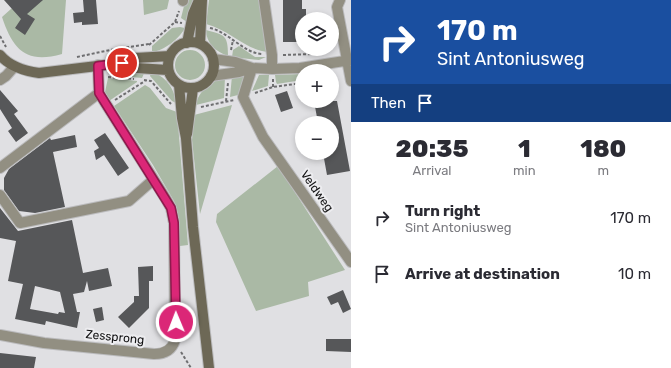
<!DOCTYPE html>
<meta charset="utf-8">
<style>
body{margin:0;font-family:Rubik,sans-serif;background:#f7f7f7;color:#2b2b33;height:100vh;display:flex;flex-direction:column;font-size:15px;white-space:nowrap}
*{box-sizing:border-box;margin:0}
p{font-size:13px;color:#7c7c81}
.icon{flex:none;width:22px;height:22px;fill:none;stroke:currentColor;stroke-width:2;stroke-linecap:round;stroke-linejoin:round}
.map{position:relative;flex:1;overflow:hidden}
.panel{display:flex;flex-direction:column;background:#fff;width:320px}
.panel>*{flex:none}
.top-card{background:#1a4fa0;color:#fff;overflow:hidden}
.tools{position:absolute;left:295px;top:12px;display:grid;gap:8px}
.tools a{display:grid;place-items:center;width:44px;height:44px;border-radius:50%;background:#fff;box-shadow:0 2px 6px #0003;font-size:20px}
.pin{position:absolute;display:grid;place-items:center;width:34px;height:34px;color:#fff;margin:-17px;border:2px solid #fff;border-radius:50%;box-shadow:0 1px 4px #0007}
.me{position:absolute;width:44px;margin:-22px;rotate:359deg;stroke-linejoin:round;filter:drop-shadow(0 0 3px #0008)}
.turn{display:flex;align-items:center;gap:14px;height:84px;padding:0 20px;font-size:18px}
.turn .icon{width:52px;height:52px;stroke-width:2.5}
.turn b{display:block;font-size:28px;line-height:34px}
.then{display:flex;align-items:center;height:38px;padding:0 20px;background:#0003;gap:8px;font-size:15px}
.eta{display:flex;justify-content:space-evenly;align-items:center;height:68px;text-align:center}
.eta b{font-size:24px;font-weight:800;line-height:28px}
ul{padding:0;list-style:none}
li{display:flex;align-items:center;gap:12px;height:56px;padding:0 20px}
li div{flex:1}
li b{display:block;font-size:15px}
li em{font-style:normal}
main{display:flex;flex:1;min-height:0}
.map>svg:first-child{display:block}
.green{fill:#aab9a5}
.building{fill:#565759;fill-rule:evenodd}
.lines{fill:none;stroke-linecap:round;stroke-linejoin:round}
.street-casing{stroke:#bbbbbd;stroke-width:12}
.secondary-casing{stroke:#bbbbbd;stroke-width:12}
.path{stroke:#6e6e70;stroke-width:2;stroke-dasharray:3 2;stroke-linecap:butt}
.street{stroke:#928f82;stroke-width:10}
.secondary{stroke:#6d6856;stroke-width:10}
.route-casing{stroke:#8e194d;stroke-width:10}
.route{stroke:#db2777;stroke-width:7}
.labels{text-anchor:middle;dominant-baseline:central;stroke-width:4;stroke-linejoin:round;paint-order:stroke}
.street-label{font-size:12px;fill:#111112;stroke:#ededf0}
</style>
<main>
<div class="map">
<svg width="351" height="368" viewBox="0 0 351 368">
<rect width="100%" height="100%" fill="#e0e0e3"/>
<path class="green" d="M21 0H66L62 54C26 64 13 50 2 17Z
M143 0H169L167 9 144 15Z
M188 0H193L187 22 181 18 185 2Z
M209 0H261L268 52C247 51 230 30 206 24Z
M180 27 185 28C180 38 164 51 152 52V46L172 28Z
M206 30C225 35 228 35 228 56 216 52 206 43 206 30Z
M239 46 255 57H266L259 60 232 57 233 50Z
M175 65a15 15 0 1 1 30 0a15 15 0 1 1-30 0Z
M120 70 145 71 142 78 110 75Z
M151 72C165 75 175 89 176 103L172 101 150 76Z
M302 74V80L277 84 276 82 275 75Z
M259 75H269L268 86 252 91Z
M232 76H245L242 94 230 97Z
M225 77 224 98 196 105C198 91 212 81 225 77Z
M108 78 137 81V82L109 101 105 92Z
M145 85 150 88 166 108 177 112 188 245 180 246 178 217 174 201 153 165 114 106Z
M232 105 200 214 192 140 194 115Z
M278 166 345 270 308 282 309 296 256 311 216 222 217 214Z"/>
<path class="building" d="M4 0H43L27 14 35 19 25 35 15 28 21 19Z
M83 0H96L98 24 82 25V22L74 23 73 13 84 12Z
M283 0H302V9H306V19H302V42H283Z
M0 90 18 111 14 114 28 133 16 142 8 131 12 128 0 109Z
M287 91 293 108 281 112 275 95Z
M314 101H337L350 171 327 175 323 153H332V123H318Z
M105 133 129 168 118 176 104 155 96 160 94 151 99 148 94 140Z
M75 135 77 147 53 152 65 207 35 213 19 211 4 190V178L9 169 50 138 51 140Z
M0 208 18 231 72 220 83 273 108 268 112 286 89 291 87 281 84 292 73 294 77 312H80L77 328 46 321 45 325 15 319 23 284 8 281 16 241 0 238ZM35 286 60 292 65 313 59 312 58 314 30 309Z
M153 266V281H149V308L129 328 118 317 134 302V296H139L138 267Z
M343 290 351 309 343 313 338 302 331 305 327 297Z
M102 307 104 320 96 322 93 309Z
M326 339H351V352L326 351Z
M0 353 36 357 34 368H0Z"/>
<g class="lines">
<g class="street-casing">
<path id="street" d="M264 0 272 55V69
M340 0 337 7 351 81
M183 1V0
M213 59 235 62 252 68 272 69 300 68 351 60
M252 68 243 97 263 137 351 262
M211 76 239 72 252 68
M0 80 6 76 14 67
M0 168 99 93
M0 195 20 223 129 201 153 180
M0 335 44 343 154 354C165 354 172 350 175 340L174 223 171 208 166 199 99 93 98 65"/>
</g>
<g class="secondary-casing">
<path id="secondary" d="M168 65a23 23 0 1 1 46 0a23 23 0 1 1-46 0Z
M187 43 193 14 199 0
M200 44 202 0
M0 55C10 67 24 71 39 73L122 63 135 58 170 56
M122 63 136 68 168 70
M179 85 182 118 186 138 193 227 209 368
M187 134 193 88"/>
</g>
<path class="path" d="M175 22 182 23
M210 28C229 32 243 53 262 54
M0 36 6 47
M149 45 175 22 179 11
M231 50 233 40
M283 55 314 54
M77 57 110 50 149 44
M108 77 134 79
M273 79V87
M144 80 151 81 171 104
M255 93 273 87 302 83
M115 100 145 81
M226 101 228 83
M201 107 234 100
M181 352 191 368"/>
<use href="#street" class="street"/>
<use href="#secondary" class="secondary"/>
</g>
<g class="lines">
<g class="route-casing">
<path id="route" d="M122 63 98 66 99 93 171 208 174 223 176 322"/>
</g>
<use href="#route" class="route"/>
</g>
<g class="labels">
<g class="street-label">
<text transform="translate(317 191) rotate(55)">Veldweg</text>
<text transform="translate(115 337) rotate(6)">Zessprong</text>
</g>
</g>
</svg>
<div class="tools">
<a><svg class="icon" aria-label="layers" viewBox="0 0 24 24"><path d="M12 4l9 5-9 5-9-5zM3 14l9 5 9-5"/></svg></a>
<a>+</a>
<a>−</a>
</div>
<div class="pin" style="left:122px;top:63px;background:#d93025"><svg class="icon" aria-label="arrive" viewBox="0 0 24 24"><path d="M6 21V4h12l-3 4 3 4H6"/></svg></div>
<svg class="me" style="left:176px;top:322px" viewBox="-20 -20 40 40"><circle r="17" fill="#db2777" stroke="#fff" stroke-width="3"/><path d="M0-11L8 9 0 5-8 9z" fill="#fff"/></svg>
</div>
<section class="panel">
<div class="top-card">
<div class="turn"><svg class="icon" aria-label="right" viewBox="0 0 24 24"><path d="M7 20v-9h11M14 6l5 5-5 5"/></svg><div><b>170 m</b>Sint Antoniusweg</div></div>
<div class="then">Then<svg class="icon" aria-label="arrive" viewBox="0 0 24 24"><path d="M6 21V4h12l-3 4 3 4H6"/></svg></div>
</div>
<div class="eta">
<div><b>20:35</b><p>Arrival</p></div>
<div><b>1</b><p>min</p></div>
<div><b>180</b><p>m</p></div>
</div>
<ul>
<li><svg class="icon" aria-label="right" viewBox="0 0 24 24"><path d="M7 20v-9h11M14 6l5 5-5 5"/></svg><div><b>Turn right</b><p>Sint Antoniusweg</p></div><em>170 m</em></li>
<li><svg class="icon" aria-label="arrive" viewBox="0 0 24 24"><path d="M6 21V4h12l-3 4 3 4H6"/></svg><div><b>Arrive at destination</b></div><em>10 m</em></li>
</ul>
</section>
</main>
